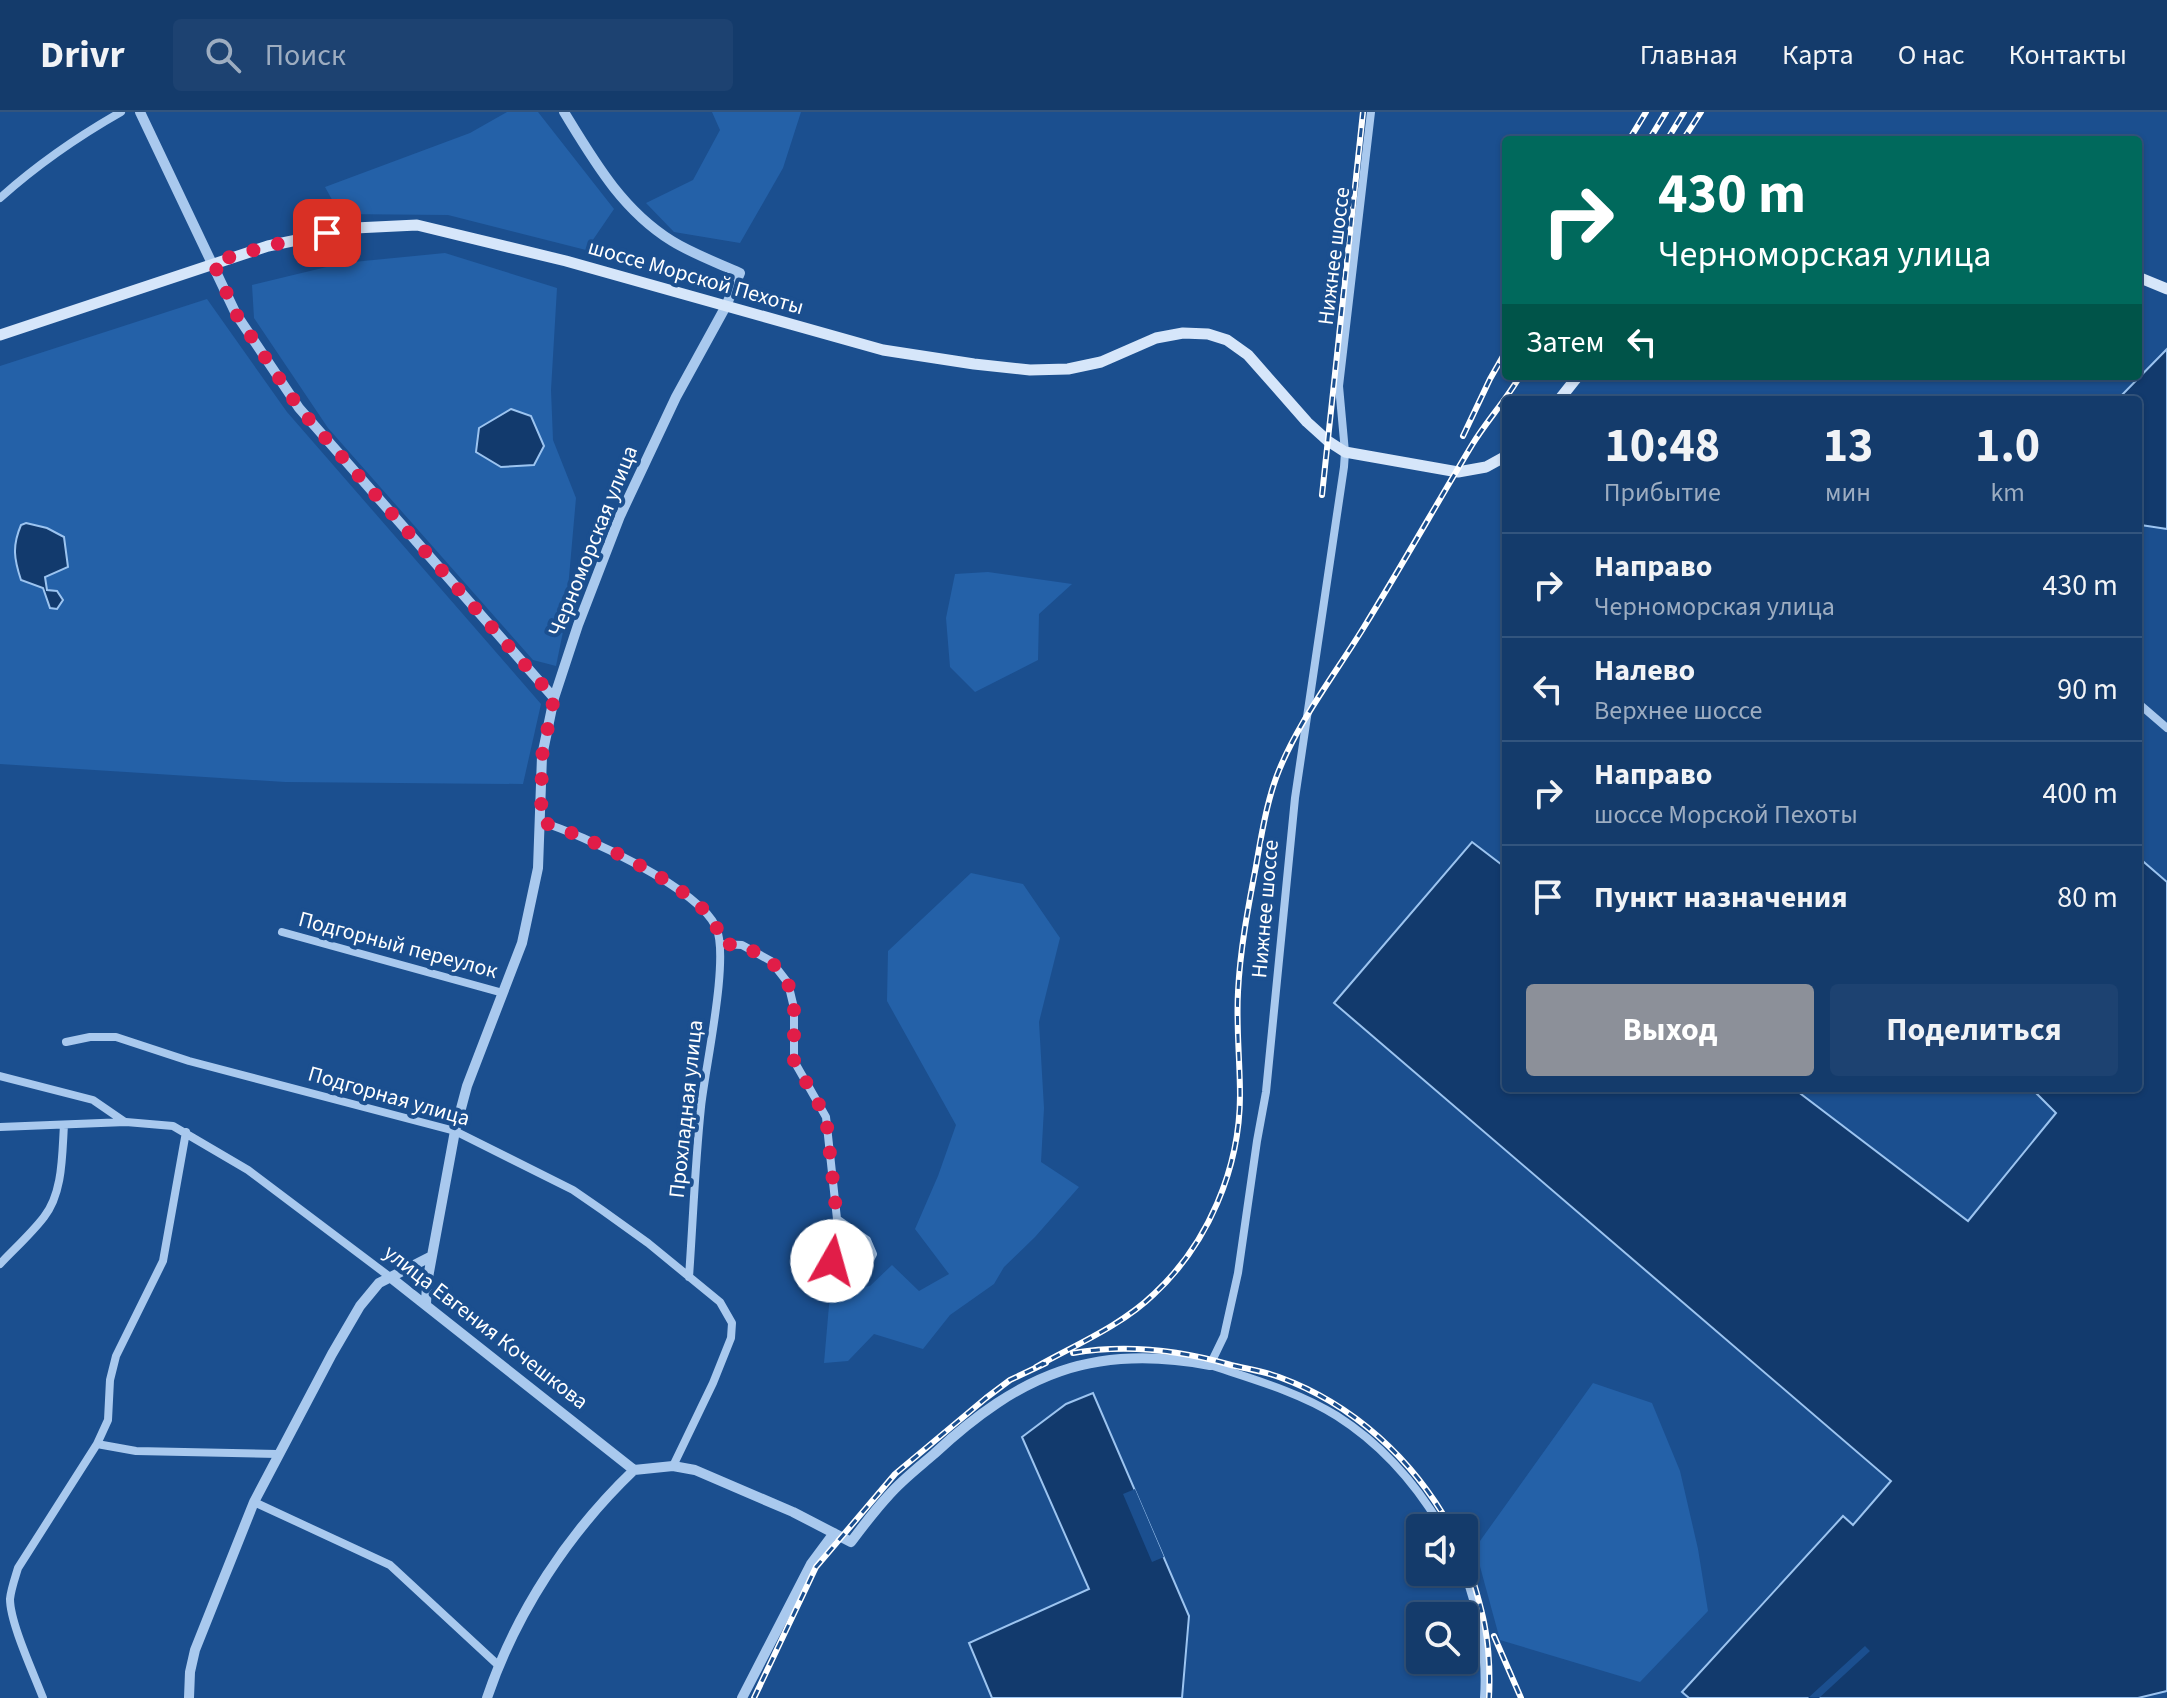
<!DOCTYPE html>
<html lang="ru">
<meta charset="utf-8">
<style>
body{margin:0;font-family:"Source Sans 3",sans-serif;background:#1d4271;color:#f1f3f6;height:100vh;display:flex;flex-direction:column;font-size:30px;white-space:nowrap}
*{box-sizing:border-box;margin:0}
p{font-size:26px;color:#9dadc1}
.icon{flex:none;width:44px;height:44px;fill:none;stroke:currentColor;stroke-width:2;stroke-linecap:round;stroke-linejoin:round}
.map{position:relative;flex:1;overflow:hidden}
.panel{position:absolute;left:1502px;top:284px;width:640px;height:696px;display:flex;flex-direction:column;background:#143b6b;border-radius:8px;box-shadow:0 2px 6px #0004,0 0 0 2px #33557e}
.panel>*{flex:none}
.banner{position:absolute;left:1502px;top:24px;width:640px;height:244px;border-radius:8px;box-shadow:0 2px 6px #0004,0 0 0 2px #33557e;background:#00695c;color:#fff;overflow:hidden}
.tools{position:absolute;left:1406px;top:1402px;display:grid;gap:16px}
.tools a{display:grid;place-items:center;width:72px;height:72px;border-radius:8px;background:#143b6b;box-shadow:0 2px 6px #0004,0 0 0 2px #33557e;font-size:40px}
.pin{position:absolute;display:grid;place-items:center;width:68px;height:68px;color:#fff;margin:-34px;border-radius:16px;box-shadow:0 4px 12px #0006}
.me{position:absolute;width:88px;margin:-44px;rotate:7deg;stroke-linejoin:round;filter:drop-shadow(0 0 6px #0008)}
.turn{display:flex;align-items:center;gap:28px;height:168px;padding:0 24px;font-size:36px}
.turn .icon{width:104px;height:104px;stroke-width:2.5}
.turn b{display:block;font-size:56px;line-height:68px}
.then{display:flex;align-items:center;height:76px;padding:0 24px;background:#0003;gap:16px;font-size:30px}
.eta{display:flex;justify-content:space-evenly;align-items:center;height:136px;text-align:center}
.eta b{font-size:48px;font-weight:700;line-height:56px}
.primary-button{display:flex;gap:16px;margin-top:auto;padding:16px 24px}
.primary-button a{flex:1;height:92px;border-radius:8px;background:#8c9099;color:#fff;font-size:32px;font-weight:700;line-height:92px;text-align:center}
.primary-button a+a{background:#1d4271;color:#f1f3f6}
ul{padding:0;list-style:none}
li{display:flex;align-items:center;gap:24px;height:104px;padding:0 24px;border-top:2px solid #33557e}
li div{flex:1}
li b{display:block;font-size:30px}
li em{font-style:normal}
header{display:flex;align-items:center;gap:48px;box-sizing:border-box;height:112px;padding:0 40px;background:#143b6b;border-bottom:2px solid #33557e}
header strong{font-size:38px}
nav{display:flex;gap:44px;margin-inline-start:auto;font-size:28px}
.search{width:560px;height:72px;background:#1d4271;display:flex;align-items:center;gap:20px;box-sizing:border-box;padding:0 28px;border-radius:8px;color:#9dadc1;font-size:30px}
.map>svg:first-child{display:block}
.green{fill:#2461a8}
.water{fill:#123a6d;stroke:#9cc4f0;stroke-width:2}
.pier{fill:#1b4f8f}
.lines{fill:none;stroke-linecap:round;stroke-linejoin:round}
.minor{stroke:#a9c9ee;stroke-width:8}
.tertiary{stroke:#a9c9ee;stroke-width:10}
.secondary{stroke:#d6e6fa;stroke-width:11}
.rail-casing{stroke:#fff;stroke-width:6}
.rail{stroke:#1b4f8f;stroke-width:3;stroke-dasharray:9;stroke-linecap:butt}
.route{stroke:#e11d48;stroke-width:14;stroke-dasharray:0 25.2}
.labels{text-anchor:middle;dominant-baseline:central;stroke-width:8;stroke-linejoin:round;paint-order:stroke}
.street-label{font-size:22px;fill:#fff;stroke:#1b4f8f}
</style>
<header>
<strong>Drivr</strong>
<div class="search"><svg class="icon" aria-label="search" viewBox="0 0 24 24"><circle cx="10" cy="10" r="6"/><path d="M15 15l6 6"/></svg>Поиск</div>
<nav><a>Главная</a><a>Карта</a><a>О нас</a><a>Контакты</a></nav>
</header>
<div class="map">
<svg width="2167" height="1586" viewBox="0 0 2167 1586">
<rect width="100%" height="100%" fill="#1b4f8f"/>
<path class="green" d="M507 0H538L614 97 586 138 448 103 340 102 325 75 470 21Z
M712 0H801L783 56 740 131 674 120 646 91 693 68 720 18Z
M445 141 557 176 551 278 553 328 576 386 565 510 556 554 533 548 328 316 254 206 252 173 343 151Z
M207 187 287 300 541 592 523 672 285 670 0 652V254Z
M988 460 1072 472 1039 502 1038 548 975 580 950 555 946 506 955 462Z
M971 761 1023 772 1060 826 1039 910 1044 996 1041 1050 1079 1075 1035 1125 1004 1155 994 1172 950 1203 923 1237 874 1222 848 1249 824 1251 830 1182 870 1174 892 1153 919 1179 949 1162 915 1117 938 1064 956 1013 887 889 888 839Z
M1593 1271 1652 1291 1680 1359 1698 1437 1708 1499 1640 1570 1500 1528 1475 1436Z"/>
<path class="water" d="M2167 237V417L2141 413 2138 409V288H2117Z
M511 297 531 304 544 334 534 353 501 355 476 340 479 316Z
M26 411 47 416 64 425 68 455 45 465 47 478 57 479 63 488 57 497 50 496 43 476 21 468C14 447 12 434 21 413Z
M1472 730 1506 756V976H1793L1968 1109 2056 1001 2031 976H2138V745L2167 770V1579L2138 1586H1689L1682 1580 1843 1404 1853 1413 1891 1369 1334 891Z
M1093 1281 1189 1504 1182 1586H992L969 1531 1089 1477 1022 1325 1066 1292Z"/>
<path class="pier" d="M1135 1377 1164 1445 1152 1450 1123 1382Z
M1865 1534 1870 1539 1819 1586H1808Z"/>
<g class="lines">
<path class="minor" d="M1371 0 1339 274 1345 340 1344 355 1295 686 1266 980 1257 1029 1238 1161 1224 1224 1210 1253C1252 1267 1299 1280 1337 1304 1381 1332 1416 1372 1442 1416
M0 86C38 52 77 25 121 0
M2138 591 2167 616
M541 710C582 722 698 776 716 815 730 846 705 956 701 995 695 1052 693 1109 689 1165
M282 820 503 881
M721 832 742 833 771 849 788 871 794 896V949L826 1005 837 1107 832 1149 850 1161 866 1155 873 1142 867 1128 837 1107
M66 930 90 925H116L189 949 455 1019 573 1078 602 1098 648 1131 720 1190 732 1211 731 1226 713 1271 673 1354
M0 964 93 988 125 1010
M0 1015 126 1010 173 1014 248 1058 390 1165
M0 1152C14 1137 31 1122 44 1105 63 1081 62 1043 64 1013
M97 1332 136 1339 277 1342
M254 1390 390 1453 498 1553
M1464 1460C1479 1499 1487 1544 1484 1586
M43 1586C34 1562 10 1511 10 1487 11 1477 15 1466 18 1456L97 1332 108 1308 110 1268 116 1244 163 1149 186 1020"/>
<path class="tertiary" d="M140 0 236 202 299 296 554 586
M390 1165 634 1358 673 1354 695 1358 793 1400 851 1430C863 1414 875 1398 889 1383 902 1368 919 1355 934 1342 1020 1262 1093 1231 1210 1253
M426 1192 427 1171 455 1019 467 974 522 831 538 756 542 644 554 586 578 513 620 404 676 285 726 194 740 161C718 151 693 142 672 129 622 98 594 49 564 0
M189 1586 190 1560 195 1538 254 1390 332 1242 360 1194 379 1171 432 1144
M487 1586C516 1500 569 1420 634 1358
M742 1586 811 1452 834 1421"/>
<path class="secondary" d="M2138 165 2167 177
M0 223 268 134 355 116 417 113 566 149 883 238 974 252 1030 258 1068 257 1101 250 1156 226 1183 221 1208 222 1227 228 1248 243 1307 310 1328 329 1345 340 1458 360 1486 355 1506 344
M1559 288 1578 264"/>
<g class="rail-casing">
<path id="rail" d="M1629 28 1646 0
M1649 28 1666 0
M1667 28 1684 0
M1683 28 1701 0
M1463 324 1490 267 1506 239
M1322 383 1363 0
M1073 1241C1126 1232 1179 1238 1231 1253 1247 1257 1263 1259 1279 1265 1353 1292 1413 1347 1451 1416
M1036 1255C1075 1233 1121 1214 1154 1182 1208 1132 1240 1056 1240 983 1240 949 1236 914 1238 880 1240 838 1248 796 1256 754 1261 725 1266 694 1276 666 1296 612 1334 564 1364 515 1401 455 1436 393 1472 333 1486 310 1506 288 1520 264
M1464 1440C1482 1495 1492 1528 1489 1586
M1494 1524 1521 1586
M754 1586 816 1455 895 1362 986 1286 1010 1268 1046 1251"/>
</g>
<use href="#rail" class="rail"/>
</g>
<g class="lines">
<path class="route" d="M327 121 268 134 213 150 236 202 299 296 554 586 542 644 541 710C583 722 697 775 716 814 718 819 719 826 721 832L742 833 771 849 788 871 794 896V949L826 1005 837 1107 832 1149"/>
</g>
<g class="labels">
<g class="street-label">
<text transform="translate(1334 144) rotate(-83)">Нижнее шоссе</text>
<text transform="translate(696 165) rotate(16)">шоссе Морской Пехоты</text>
<text transform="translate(593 429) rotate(-68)">Черноморская улица</text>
<text transform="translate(1265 797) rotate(-85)">Нижнее шоссе</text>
<text transform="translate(398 833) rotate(15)">Подгорный переулок</text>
<text transform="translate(389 984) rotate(16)">Подгорная улица</text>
<text transform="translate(686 997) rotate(-84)">Прохладная улица</text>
<text transform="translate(486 1215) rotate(38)">улица Евгения Кочешкова</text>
</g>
</g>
</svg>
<div class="tools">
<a><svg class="icon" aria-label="sound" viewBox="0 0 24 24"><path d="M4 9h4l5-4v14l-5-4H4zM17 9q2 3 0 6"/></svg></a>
<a><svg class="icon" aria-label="search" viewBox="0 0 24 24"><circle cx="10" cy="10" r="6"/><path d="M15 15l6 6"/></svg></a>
</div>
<div class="pin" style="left:327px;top:121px;background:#d93025"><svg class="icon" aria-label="arrive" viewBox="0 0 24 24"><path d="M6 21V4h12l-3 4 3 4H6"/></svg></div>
<svg class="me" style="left:832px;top:1149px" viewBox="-20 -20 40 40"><circle r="19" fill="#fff"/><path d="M0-13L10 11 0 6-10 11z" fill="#e11d48"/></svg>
<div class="banner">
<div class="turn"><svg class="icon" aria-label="right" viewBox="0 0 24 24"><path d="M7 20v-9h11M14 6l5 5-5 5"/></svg><div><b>430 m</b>Черноморская улица</div></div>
<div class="then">Затем<svg class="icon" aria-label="left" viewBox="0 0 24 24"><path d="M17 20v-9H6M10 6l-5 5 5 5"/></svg></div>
</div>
<section class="panel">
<div class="eta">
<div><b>10:48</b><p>Прибытие</p></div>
<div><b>13</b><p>мин</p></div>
<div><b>1.0</b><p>km</p></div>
</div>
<ul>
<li><svg class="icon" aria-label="right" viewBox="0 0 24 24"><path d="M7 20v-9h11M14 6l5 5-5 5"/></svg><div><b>Направо</b><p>Черноморская улица</p></div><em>430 m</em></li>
<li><svg class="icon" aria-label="left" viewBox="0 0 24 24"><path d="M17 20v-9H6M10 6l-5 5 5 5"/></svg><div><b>Налево</b><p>Верхнее шоссе</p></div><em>90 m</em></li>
<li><svg class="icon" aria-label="right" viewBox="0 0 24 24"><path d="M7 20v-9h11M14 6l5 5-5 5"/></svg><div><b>Направо</b><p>шоссе Морской Пехоты</p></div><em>400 m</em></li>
<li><svg class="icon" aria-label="arrive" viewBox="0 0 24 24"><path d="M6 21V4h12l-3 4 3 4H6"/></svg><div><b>Пункт назначения</b></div><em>80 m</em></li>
</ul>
<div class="primary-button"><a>Выход</a><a>Поделиться</a></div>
</section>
</div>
